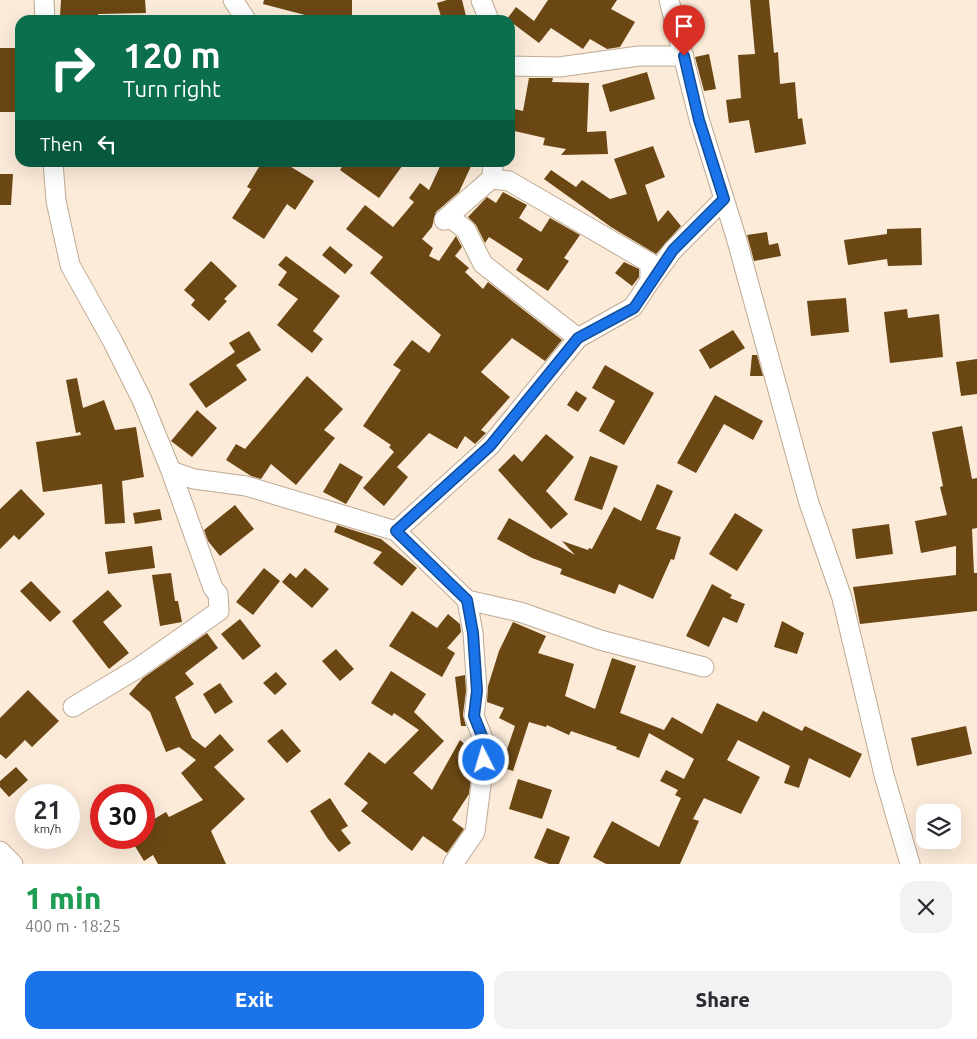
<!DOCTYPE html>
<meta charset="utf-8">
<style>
body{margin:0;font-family:Ubuntu,sans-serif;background:#f2f2f3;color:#2b2b33;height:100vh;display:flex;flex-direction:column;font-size:19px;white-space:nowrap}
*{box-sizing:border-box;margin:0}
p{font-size:16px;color:#7c7c81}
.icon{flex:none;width:28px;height:28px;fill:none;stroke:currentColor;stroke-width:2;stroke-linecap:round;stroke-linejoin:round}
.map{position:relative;height:864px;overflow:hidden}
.side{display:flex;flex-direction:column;background:#fff;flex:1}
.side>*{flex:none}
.banner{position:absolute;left:15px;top:15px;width:500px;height:152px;border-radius:15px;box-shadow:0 5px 20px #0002;background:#0b6e4f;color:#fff;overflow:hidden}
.buttons{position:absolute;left:916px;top:804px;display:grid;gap:10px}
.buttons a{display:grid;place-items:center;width:45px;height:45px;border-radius:10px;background:#fff;box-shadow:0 5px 20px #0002;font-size:25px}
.speed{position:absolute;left:15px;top:784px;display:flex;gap:10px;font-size:25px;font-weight:700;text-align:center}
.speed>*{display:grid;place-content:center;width:65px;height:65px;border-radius:50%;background:#fff;box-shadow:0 5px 20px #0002;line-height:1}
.speed small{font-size:12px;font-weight:400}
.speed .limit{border:8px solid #d22;background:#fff;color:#111}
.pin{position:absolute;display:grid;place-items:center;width:42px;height:42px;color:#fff;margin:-51px -21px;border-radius:50% 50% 50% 0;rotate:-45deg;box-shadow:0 0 5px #0007}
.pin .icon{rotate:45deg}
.me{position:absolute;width:55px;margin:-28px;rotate:355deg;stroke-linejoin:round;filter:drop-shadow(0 0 4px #0008)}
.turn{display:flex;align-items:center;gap:18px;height:105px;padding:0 25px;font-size:22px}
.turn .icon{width:65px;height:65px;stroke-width:2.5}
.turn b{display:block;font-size:35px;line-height:42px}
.then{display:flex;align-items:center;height:48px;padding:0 25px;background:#0003;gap:10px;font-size:19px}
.round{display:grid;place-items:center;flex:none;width:52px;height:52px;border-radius:15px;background:#f2f2f3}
.headline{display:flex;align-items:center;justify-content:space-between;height:85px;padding:0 25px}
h1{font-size:30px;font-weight:800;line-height:38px;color:#1e9e55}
.action{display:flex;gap:10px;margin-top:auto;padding:10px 25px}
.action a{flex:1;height:58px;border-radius:15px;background:#1a73e8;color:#fff;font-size:20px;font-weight:800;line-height:58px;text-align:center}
.action a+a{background:#f2f2f3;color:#2b2b33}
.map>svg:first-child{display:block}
.building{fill:#6b4713}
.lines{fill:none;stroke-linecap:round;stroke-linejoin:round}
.minor-casing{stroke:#bdaa93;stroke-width:21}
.minor{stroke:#fff;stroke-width:19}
.route-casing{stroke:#114b97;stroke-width:12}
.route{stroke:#1a73e8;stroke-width:9}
</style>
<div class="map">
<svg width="977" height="864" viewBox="0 0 977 864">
<rect width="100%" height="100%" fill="#fcebd9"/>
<path class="building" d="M61 0H145L146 13 98 14V17H60Z
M264 0H352V20H304L305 15 263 4Z
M447 0H462L467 20H442L437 3Z
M548 0H617L611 9 635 22 620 47 607 49 590 39 583 49 551 28 539 43 507 19 516 7 534 21Z
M750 0H769L774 53 778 52 780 84 795 82 798 119 802 118 806 144 755 153 749 120 729 123 726 100 741 98 738 55 755 54Z
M0 48H20V112H0Z
M709 54 716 89 704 91 695 57Z
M647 72 655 99 610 112 602 85Z
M529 78H553L552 82 589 83 587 132 606 131 608 154 561 155 566 149 543 145 545 138 510 130 514 109 523 111Z
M653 146 665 177 645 185 658 222 668 210 681 226 656 254 611 227 544 179 551 170 576 187 582 180 610 199 627 194 614 159Z
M262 162H283L314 181 295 210 287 204 264 239 232 218 251 189 247 187Z
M345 162H405L379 198 340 170Z
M442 162H473L459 192 436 212 432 227 422 239 433 248 429 256 439 261 456 236 462 247 455 256 469 268 465 272 483 289 488 282 562 340 545 361 512 338 481 372 510 397 481 430 486 433 475 444 465 436 457 449 429 433 397 467 408 477 384 506 363 488 394 452 389 447 391 445 363 426 401 370 393 365 412 340 429 353 441 335 370 273 383 257 346 229 365 205 393 227 414 202 409 198 420 183 429 190Z
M0 174H13L11 205H0Z
M503 192 527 205 519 218 541 232 550 218 580 235 564 258 569 261 548 291 516 270 523 259 489 237 485 243 476 225 468 217 487 197 496 203Z
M921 228 922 265 888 266 887 259 848 265 844 240 887 234V229Z
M767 232 769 245 778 243 781 256 754 261 747 235Z
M330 246 353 265 345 274 322 255Z
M286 256 340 296 313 331 323 339 312 353 277 325 298 299 278 285 287 272 278 265Z
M211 261 237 286 224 299 227 301 209 321 191 305 195 300 184 290Z
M624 262 639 269V277L632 286 615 273Z
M846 298 849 332 811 336 807 301Z
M907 309 908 318 939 314 943 357 890 363 884 312Z
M733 330 745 348 710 369 699 350Z
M249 331 261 350 236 365 247 380 206 408 189 384 235 352 229 343Z
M752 355H757L763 376H750Z
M977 359V394L961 396 956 362Z
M605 365 654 393 624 445 599 431 615 401 592 388Z
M307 376 343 409 324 430 335 438 296 485 271 464 261 479 251 476 226 460 236 444 245 449Z
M77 378 83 408 104 400 115 430 136 427 144 477 122 481 125 523 105 524 102 484 43 492 36 442 81 435 80 432 76 433 66 380Z
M576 391 587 398 578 412 567 405Z
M715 395 763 421 753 440 724 424 696 473 677 463Z
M197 410 217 428 192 457 171 441Z
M962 426 972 479 977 478V528L972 529 974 573H977V611L860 624 853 587 956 575V546L921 553 915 521 947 515 940 487 943 486 932 432Z
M546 434 574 457 546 491 568 514 551 529 498 470 514 454 522 462Z
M590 456 618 466 602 510 574 500Z
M340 463 363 477 346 504 323 492Z
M657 484 673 491 656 529 681 537 674 560 671 559 653 599 619 584 615 594 560 574 562 569 532 558 497 539 509 518 575 555 562 541 588 550 589 548 592 549 614 507 641 521Z
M21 489 45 514 19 540 14 535 0 549V509Z
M235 505 254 529 220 556 208 541 204 530Z
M160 509 162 520 135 524 133 513Z
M735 513 763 530 737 571 709 554Z
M889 524 893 554 856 559 852 529Z
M337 525 381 539 417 568 402 586 373 563 382 552 334 532Z
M152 546 155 568 108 574 105 552Z
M264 568 280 581 253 615 236 602Z
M305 568 329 589 312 608 282 582 290 573 296 578Z
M171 573 175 601H178L182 622 160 626 152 575Z
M31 581 61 612 50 622 20 591Z
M712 584 732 595 730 598 745 604 737 623 723 617 709 647 686 636Z
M108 590 122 606 103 622 129 653 109 669 72 621Z
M412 611 437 628 448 614 460 624 461 632 447 648 455 653 442 677 389 646Z
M240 619 261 646 243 660 221 634Z
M782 621 804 633 797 654 774 647Z
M513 622 546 636 538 653 574 664 565 696 595 709 612 658 636 666 620 713 664 730 672 717 702 734 717 703 757 722 763 711 802 731 805 726 862 754 850 778 809 758 799 788 784 783 790 766 738 740 727 760 760 777 741 814 704 798 693 819 699 821 680 864H606L593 857 612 821 659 847 681 798 675 795 678 790 660 781 666 770 684 779 694 759 649 733 639 758 616 749 617 747 571 731 569 735 547 725 546 727 529 722 513 771 501 767 515 726 499 718 504 708 487 702 488 686 499 651Z
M207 633 218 648 185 673 194 684 175 697 192 738 205 748 220 734 234 750 214 767 245 799 211 831 226 864H158L153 855 144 861 130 838H144V825L166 812 169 817 203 800 181 773 196 760 179 747 166 752 150 712 129 694 143 678Z
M336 649 354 669 340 681 322 661Z
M391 671 426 694 414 712 444 741 413 773 432 790 460 740 474 753 469 794 452 820 464 829 447 853 423 836 412 851 361 811 368 803 344 784 369 752 385 764 419 730 394 713 392 716 371 703Z
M276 672 287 684 275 695 263 683Z
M465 675 466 691 463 715 466 726H461L455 677Z
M220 683 233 702 215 714 203 694Z
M28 690 59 721 32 747 25 740 6 759 0 754V718Z
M966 726 972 754 917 766 911 738Z
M282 729 301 751 287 763 267 741Z
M16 767 28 780 9 797 0 787V781Z
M518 779 552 790 542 819 509 809Z
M330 798 348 826 341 830 351 843 339 852 328 839 310 811Z
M547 828 570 837 559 864H549L534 858Z"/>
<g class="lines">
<g class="minor-casing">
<path id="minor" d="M44 0 45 20
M233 0 246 20
M481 0 489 20
M669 0 699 119 736 237 809 503 842 598 884 775 910 864
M510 66 559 67 639 56H684
M53 162 56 201 70 265 113 342 142 400 171 471 213 588 218 594 219 611 138 668 73 707
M494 162 491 179 444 220 452 219 466 230 483 264 578 338
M491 179 509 181 650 263V281
M171 471 194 479 246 486 396 531 467 600 520 612 600 640 704 667
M396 531 490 446 578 338 633 307 650 281 673 250 724 199
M0 851 13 864
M453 864 475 832 486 746 474 716 477 691 473 633 467 600"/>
</g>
<use href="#minor" class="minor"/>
</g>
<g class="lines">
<g class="route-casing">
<path id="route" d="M484 760 486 746 474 716 477 691 473 633 467 600 396 531 490 446 578 338 634 308 673 250 724 199 699 120 684 56"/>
</g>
<use href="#route" class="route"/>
</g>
</svg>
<div class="buttons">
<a><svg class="icon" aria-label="layers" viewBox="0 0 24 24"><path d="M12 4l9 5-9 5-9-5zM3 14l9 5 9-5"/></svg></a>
</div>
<div class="speed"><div>21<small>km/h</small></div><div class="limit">30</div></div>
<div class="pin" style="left:684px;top:56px;background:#d93025"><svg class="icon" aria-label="arrive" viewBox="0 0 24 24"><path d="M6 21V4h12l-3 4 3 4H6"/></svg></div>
<svg class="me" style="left:484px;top:760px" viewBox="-20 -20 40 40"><circle r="17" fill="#1a73e8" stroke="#fff" stroke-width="3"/><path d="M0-11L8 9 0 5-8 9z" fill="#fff"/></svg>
<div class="banner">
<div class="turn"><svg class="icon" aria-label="right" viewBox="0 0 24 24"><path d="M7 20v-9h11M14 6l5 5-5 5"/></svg><div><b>120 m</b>Turn right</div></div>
<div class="then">Then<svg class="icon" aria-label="left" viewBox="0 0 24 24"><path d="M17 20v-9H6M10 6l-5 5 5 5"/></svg></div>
</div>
</div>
<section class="side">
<div class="headline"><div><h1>1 min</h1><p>400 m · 18:25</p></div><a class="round"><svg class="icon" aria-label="close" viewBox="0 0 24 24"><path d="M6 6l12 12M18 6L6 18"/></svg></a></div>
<div class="action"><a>Exit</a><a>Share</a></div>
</section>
